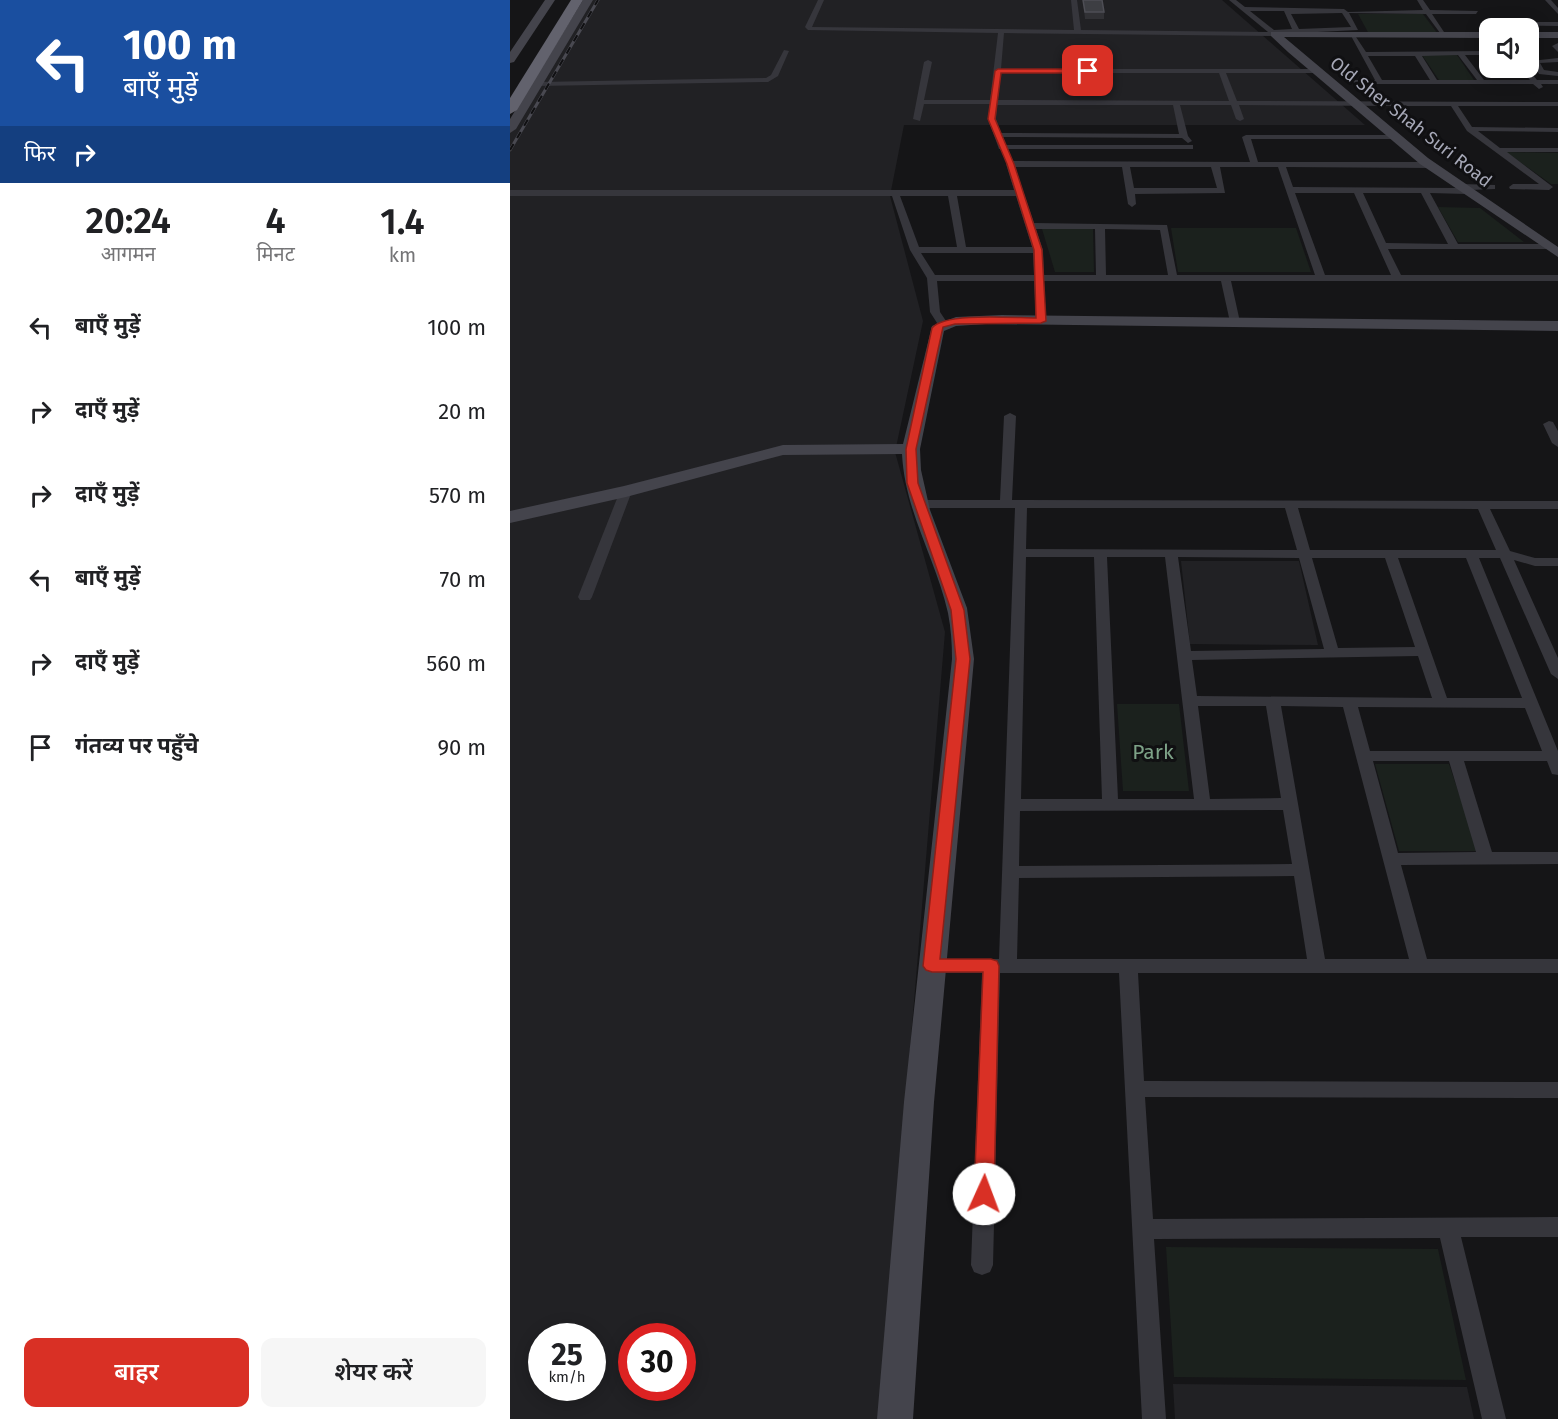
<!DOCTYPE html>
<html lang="hi">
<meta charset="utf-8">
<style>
body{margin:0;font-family:"Fira Sans","Noto Sans Devanagari",sans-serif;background:#f6f6f6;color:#202124;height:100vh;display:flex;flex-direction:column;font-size:22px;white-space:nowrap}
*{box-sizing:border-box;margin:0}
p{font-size:20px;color:#757577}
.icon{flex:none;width:33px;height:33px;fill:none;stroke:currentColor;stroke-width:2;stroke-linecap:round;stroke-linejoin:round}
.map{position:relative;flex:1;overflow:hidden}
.panel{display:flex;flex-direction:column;background:#fff;width:510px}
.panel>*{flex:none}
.hud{background:#1a4fa0;color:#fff;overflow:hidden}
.fabs{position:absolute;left:969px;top:18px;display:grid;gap:12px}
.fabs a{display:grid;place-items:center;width:60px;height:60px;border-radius:12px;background:#fff;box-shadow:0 3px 15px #0003;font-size:30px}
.speed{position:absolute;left:18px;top:1323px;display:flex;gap:12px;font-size:30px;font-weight:700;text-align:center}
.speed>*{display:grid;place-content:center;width:78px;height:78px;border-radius:50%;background:#fff;box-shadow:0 3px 15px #0003;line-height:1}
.speed small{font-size:15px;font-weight:400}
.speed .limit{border:9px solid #d22;background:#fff;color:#111}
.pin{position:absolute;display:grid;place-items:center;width:51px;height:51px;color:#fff;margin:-26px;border-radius:12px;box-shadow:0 3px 9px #0006}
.me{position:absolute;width:66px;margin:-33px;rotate:2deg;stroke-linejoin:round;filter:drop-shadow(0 0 4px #0008)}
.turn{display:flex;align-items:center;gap:21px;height:126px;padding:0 24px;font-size:27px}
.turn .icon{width:78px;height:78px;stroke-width:2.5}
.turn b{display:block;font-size:42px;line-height:51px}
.then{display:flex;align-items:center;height:57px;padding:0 24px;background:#0003;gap:12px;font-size:22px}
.eta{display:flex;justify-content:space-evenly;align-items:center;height:102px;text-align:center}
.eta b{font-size:36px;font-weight:600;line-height:42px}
.cta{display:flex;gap:12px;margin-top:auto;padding:12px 24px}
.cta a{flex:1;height:69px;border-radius:12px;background:#d93025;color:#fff;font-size:24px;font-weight:600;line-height:69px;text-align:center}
.cta a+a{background:#f6f6f6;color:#202124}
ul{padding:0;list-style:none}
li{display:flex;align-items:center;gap:18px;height:84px;padding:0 24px}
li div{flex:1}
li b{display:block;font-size:22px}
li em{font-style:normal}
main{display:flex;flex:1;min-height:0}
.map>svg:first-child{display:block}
.built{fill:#212124;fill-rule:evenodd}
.green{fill:#1b211d}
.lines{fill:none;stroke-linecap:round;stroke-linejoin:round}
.street{fill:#36363c;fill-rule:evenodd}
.secondary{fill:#44444c;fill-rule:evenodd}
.highway{fill:#62626d;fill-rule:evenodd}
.rail-casing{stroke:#494951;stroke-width:3}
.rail{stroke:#101012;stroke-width:2;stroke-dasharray:7;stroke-linecap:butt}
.wall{fill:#313135}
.building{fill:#3d3e43;stroke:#4e4e55;stroke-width:1.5}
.route{fill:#d93025;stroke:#8d1f18;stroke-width:1.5}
.labels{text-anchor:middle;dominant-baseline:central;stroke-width:6;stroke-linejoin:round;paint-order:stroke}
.far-street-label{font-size:18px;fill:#a6a8b7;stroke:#101012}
.park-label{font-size:21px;fill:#7da287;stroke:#101012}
</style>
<main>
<section class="panel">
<div class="hud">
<div class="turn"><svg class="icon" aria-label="left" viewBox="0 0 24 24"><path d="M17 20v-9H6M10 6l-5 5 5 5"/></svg><div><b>100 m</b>बाएँ मुड़ें</div></div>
<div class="then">फिर<svg class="icon" aria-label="right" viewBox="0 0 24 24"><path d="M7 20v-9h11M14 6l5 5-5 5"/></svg></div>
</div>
<div class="eta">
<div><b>20:24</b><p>आगमन</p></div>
<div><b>4</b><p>मिनट</p></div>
<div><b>1.4</b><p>km</p></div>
</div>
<ul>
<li><svg class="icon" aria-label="left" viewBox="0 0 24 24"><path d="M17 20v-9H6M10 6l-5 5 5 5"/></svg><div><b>बाएँ मुड़ें</b></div><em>100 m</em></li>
<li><svg class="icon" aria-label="right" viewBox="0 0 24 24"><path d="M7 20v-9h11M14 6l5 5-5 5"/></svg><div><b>दाएँ मुड़ें</b></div><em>20 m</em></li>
<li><svg class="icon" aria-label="right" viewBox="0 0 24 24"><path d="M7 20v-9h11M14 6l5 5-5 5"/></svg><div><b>दाएँ मुड़ें</b></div><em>570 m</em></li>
<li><svg class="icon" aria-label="left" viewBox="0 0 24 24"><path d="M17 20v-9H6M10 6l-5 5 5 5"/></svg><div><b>बाएँ मुड़ें</b></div><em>70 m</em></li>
<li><svg class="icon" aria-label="right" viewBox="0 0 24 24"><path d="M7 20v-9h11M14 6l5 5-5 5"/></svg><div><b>दाएँ मुड़ें</b></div><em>560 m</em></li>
<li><svg class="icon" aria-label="arrive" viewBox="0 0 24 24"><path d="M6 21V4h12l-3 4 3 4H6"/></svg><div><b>गंतव्य पर पहुँचे</b></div><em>90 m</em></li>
</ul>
<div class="cta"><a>बाहर</a><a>शेयर करें</a></div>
</section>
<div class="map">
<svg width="1048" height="1419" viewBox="0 0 1048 1419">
<rect width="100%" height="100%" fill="#151517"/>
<path class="built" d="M76 0H712L855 125H394L380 196 413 321 385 452 435 632 369 1419H0V129ZM32 1336H82V1388H32ZM122 1336H172V1388H122Z
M671 561H789L808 645 680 644Z
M663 1384 957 1387 964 1419H665Z"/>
<path class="green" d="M848 14H913L928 34H859Z
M912 55H947L964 80H929Z
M996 152 1048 153V184H1041Z
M928 207 970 208 1014 242H948Z
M661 228H786L801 272H668Z
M532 229H583L584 272H545Z
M607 704H669L679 791H613Z
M865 764H939L968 851H889Z
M656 1247 928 1249 956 1380 664 1377Z"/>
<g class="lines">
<path class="street" d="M308 0H314L302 27 564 30 561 0H567L571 30 758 32 719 0H726L735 7 834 9 838 12 913 10 907 0H913L920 10 968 11 966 14H922L936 35 933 37 916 14 839 13 848 30 768 34 765 36 494 33 491 69H806L809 73H716L727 101 1048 102V106H948L962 127 1048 128V132L968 131 990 148H1048V152H997L1043 187 1039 190 1000 189 999 187 1003 184H1029L957 131 941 106H893L898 117 894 119 890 117 885 106 729 105 734 119 730 121 726 119 721 105H670L678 136 682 141 678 143 672 138 493 137 495 145H683V149H489L478 119 480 104H414L410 121 403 119 414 62 418 60 422 62 414 100H480L488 33 298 30 295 27ZM740 11H774L782 29 764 30ZM832 13 841 27 789 29 781 14ZM490 73H709L719 101 488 100ZM487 105H663L669 134 491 133 486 119Z
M1035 0H1041L1048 8V14Z
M976 22H1048V26L974 25Z
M840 34H844L856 52 980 51V55H955L974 80H1020L1010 68H1017L1027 80H1048V84H1031L1033 87 1029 89 1023 84H845L842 80H865ZM948 55 967 80H927L912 56ZM858 56H905L920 80H872Z
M1048 43V52L1042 46Z
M274 50 279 51 268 76 258 82 28 86 24 84 28 82 256 78 261 75Z
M1048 58V62L1030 63 1034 70 1048 72V76L1029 74 1021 61Z
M736 135H889L890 137 886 139H741L748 162H920L924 165 920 168 776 167 783 187 948 188V185L951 184 985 185V189L959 190V193L956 194 920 193 948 244H1039L1044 247 1042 249H878L891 275H1048V281H721L730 322 725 325 720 322 711 281H534L536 321 531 324 526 321 524 281H427L430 312 438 324 433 327 429 326 420 312 417 278 400 250 382 196H0V190H504L496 164 500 161 740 162 732 137ZM505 167H612L618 204 622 207 626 204 625 194 715 193 710 167H768L805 275H667L657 225 524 223ZM620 167H701L707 188H624ZM785 193H844L881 275H815ZM853 193H911L938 244 876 243ZM390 196H438L447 247H409ZM447 196H506L522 247H456ZM526 229H585L586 275H534L533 250ZM595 229 650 230 658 275H596ZM411 253H523L524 275H425Z
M500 413 506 416 502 500 1048 501V509H980L1000 551 1025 558H1048V566H1025L1004 560 1048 658V679L1041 674 990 558H969L1048 751V775L1042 774 1037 761H954L982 852H1048V864L891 865 917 959H1048V973H628L634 1081 1048 1082V1098L635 1097 643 1219 1048 1217V1237H951L996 1419H972L930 1238 644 1239 656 1419H632L609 973H490L483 1265 480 1272 472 1275 464 1272 461 1265 472 973H422L416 971 413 966 416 961 422 959H489L505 508H409L403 504 409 500H490L494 416ZM517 508H775L787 550 516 549ZM788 508 968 509 986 550H800ZM516 557H584L592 799H511ZM597 557H655L684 799H608ZM668 557 789 558 814 649 681 651ZM802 558H875L905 647 828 648ZM888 558H956L1012 698H937ZM908 656 922 698 687 696 682 660ZM688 706H756L771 798 700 799ZM771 706 833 707 899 959H815ZM848 707 1015 708 1032 751H860ZM863 761H939L966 852 888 853ZM773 810 782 864 509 866 510 811ZM784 876 797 959H507L509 878Z
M1039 421 1043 422 1048 431V447L1042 443 1033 424Z
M116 487 122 491 82 597 80 600H70L68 597 110 491Z"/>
<path class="secondary" d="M35 0H45L4 62 0 63V52Z
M73 0H83L6 129 0 133V119Z
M761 32H980V38L774 37 918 158 1048 247V257L910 164 778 52 761 36Z
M1018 32H1048V38H1018Z
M492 315 1048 321V331L476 324 446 326 434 331 410 449 411 470 420 510 457 608 464 659 424 1102 403 1419H367L394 1102 442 659C442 644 441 628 438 613 426 559 395 512 392 454L273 455 116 497 0 523V511L114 486 273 445 393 444 422 326 446 317Z"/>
<path class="highway" d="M61 0H73L7 110 0 114V98Z"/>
<g class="rail-casing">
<path id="rail" d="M0 150 88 0"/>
</g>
<use href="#rail" class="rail"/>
</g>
<path class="wall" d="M573 0 594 12V19H575Z"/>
<path class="building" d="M573 0H592L594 12H575Z"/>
<path class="route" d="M488 69H578L581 71 578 73H491L485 119 504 164 532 250 536 321 531 323 445 324 433 327 406 449 408 483 454 610 460 659 430 959H481L487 961 489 966 484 1194 481 1200 474 1202 467 1200 464 1194 473 972H422L416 970 413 966 446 659 441 610 397 483 396 449 422 328C434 312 505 318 526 318L524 250 497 164 478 119 485 71Z"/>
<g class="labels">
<g class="far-street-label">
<text transform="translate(901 122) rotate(38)">Old Sher Shah Suri Road</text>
</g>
<g class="park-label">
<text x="643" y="752">Park</text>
</g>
</g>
</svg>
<div class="fabs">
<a><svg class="icon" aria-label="sound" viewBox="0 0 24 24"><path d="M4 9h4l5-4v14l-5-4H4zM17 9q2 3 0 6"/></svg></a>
</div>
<div class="speed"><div>25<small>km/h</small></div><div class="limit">30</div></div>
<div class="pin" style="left:578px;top:71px;background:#d93025"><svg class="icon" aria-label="arrive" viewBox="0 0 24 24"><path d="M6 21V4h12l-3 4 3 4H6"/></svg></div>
<svg class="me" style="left:474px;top:1194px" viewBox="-20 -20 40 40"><circle r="19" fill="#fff"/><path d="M0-13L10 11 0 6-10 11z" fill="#d93025"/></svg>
</div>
</main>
